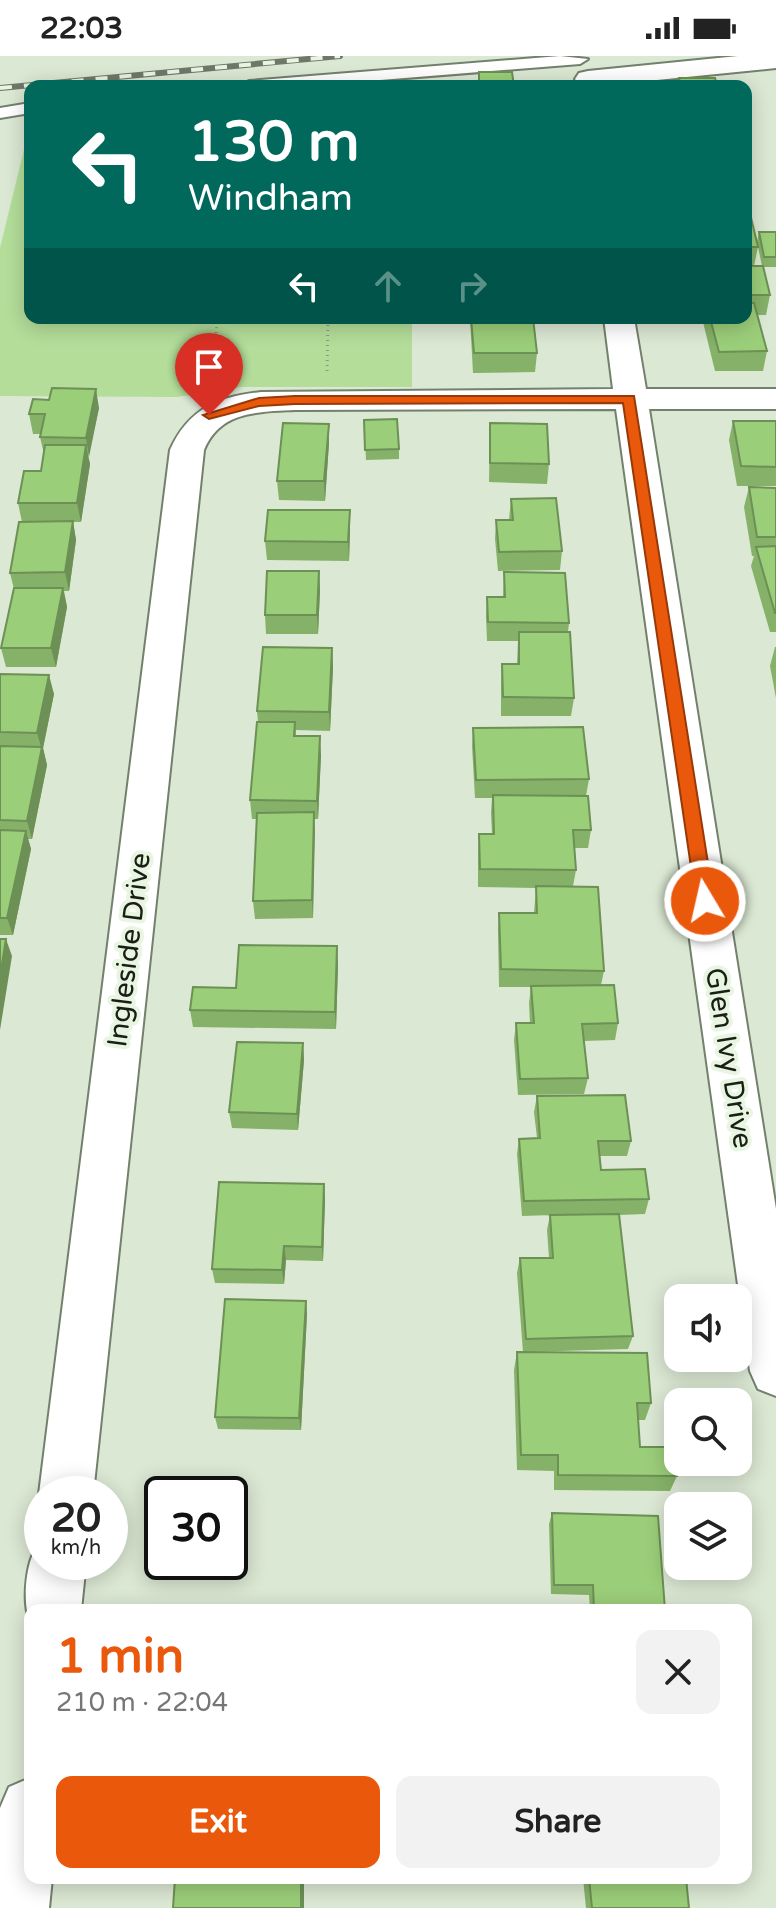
<!DOCTYPE html>
<meta charset="utf-8">
<style>
body{margin:0;font-family:"Varela Round",sans-serif;background:#f2f2f2;color:#222;height:100vh;display:flex;flex-direction:column;font-size:30px;white-space:nowrap}
*{box-sizing:border-box;margin:0}
p{font-size:26px;color:#767676}
.icon{flex:none;width:44px;height:44px;fill:none;stroke:currentColor;stroke-width:2;stroke-linecap:round;stroke-linejoin:round}
.map{position:relative;flex:1;overflow:hidden}
.sheet{position:absolute;left:24px;top:1548px;width:728px;height:280px;display:flex;flex-direction:column;background:#fff;border-radius:16px;box-shadow:0 4px 20px #0003}
.sheet>*{flex:none}
.banner{position:absolute;left:24px;top:24px;width:728px;height:244px;border-radius:16px;box-shadow:0 4px 20px #0003;background:#00695c;color:#fff;overflow:hidden}
.buttons{position:absolute;left:664px;top:1228px;display:grid;gap:16px}
.buttons a{display:grid;place-items:center;width:88px;height:88px;border-radius:16px;background:#fff;box-shadow:0 4px 20px #0003;font-size:40px}
.speed{position:absolute;left:24px;top:1420px;display:flex;gap:16px;font-size:40px;font-weight:700;text-align:center}
.speed>*{display:grid;place-content:center;width:104px;height:104px;border-radius:50%;background:#fff;box-shadow:0 4px 20px #0003;line-height:1}
.speed small{font-size:20px;font-weight:400}
.speed .limit{border:4px solid #111;border-radius:12px;background:#fff;color:#111}
.pin{position:absolute;display:grid;place-items:center;width:68px;height:68px;color:#fff;margin:-82px -34px;border-radius:50% 50% 50% 0;rotate:-45deg;box-shadow:0 0 8px #0007}
.pin .icon{rotate:45deg}
.me{position:absolute;width:88px;margin:-44px;rotate:351deg;stroke-linejoin:round;filter:drop-shadow(0 0 6px #0008)}
.turn{display:flex;align-items:center;gap:28px;height:168px;padding:0 32px;font-size:36px}
.turn .icon{width:104px;height:104px;stroke-width:2.5}
.turn b{display:block;font-size:56px;line-height:68px}
.lanes{display:flex;align-items:center;height:76px;padding:0 32px;background:#0003;justify-content:center;gap:40px;direction:ltr}
.lanes .off{opacity:.35}
.round{display:grid;place-items:center;flex:none;width:84px;height:84px;border-radius:16px;background:#f2f2f2}
.overview{display:flex;align-items:center;justify-content:space-between;height:136px;padding:0 32px}
h1{font-size:48px;font-weight:700;line-height:60px;color:#ea580c}
.action{display:flex;gap:16px;margin-top:auto;padding:16px 32px}
.action a{flex:1;height:92px;border-radius:16px;background:#ea580c;color:#fff;font-size:32px;font-weight:700;line-height:92px;text-align:center}
.action a+a{background:#f2f2f2;color:#222}
.status{display:flex;justify-content:space-between;align-items:center;height:56px;padding:0 40px;background:#fff;direction:ltr}
.status svg{height:22px;fill:currentColor}
.map>svg:first-child{display:block}
.green{fill:#b3dd99}
.lines{fill:none;stroke-linecap:round;stroke-linejoin:round}
.service-casing{stroke:#73806c;stroke-width:4}
.minor-casing{stroke:#73806c;stroke-width:4}
.path{stroke:#8e9788;stroke-width:3;stroke-dasharray:1 4;stroke-linecap:butt}
.service{fill:#fff;fill-rule:evenodd}
.minor{fill:#fff;fill-rule:evenodd}
.rail-casing{stroke:#6f776a;stroke-width:6}
.rail{stroke:#e8f5e0;stroke-width:4;stroke-dasharray:12;stroke-linecap:butt}
.wall{fill:#85b168;fill-rule:evenodd}
.shaded-wall{fill:#6c9055}
.building{fill:#9bce79;stroke:#6c9055;stroke-width:2}
.route{fill:#ea580c;stroke:#983908;stroke-width:2}
.labels{text-anchor:middle;dominant-baseline:central;stroke-width:8;stroke-linejoin:round;paint-order:stroke}
.street-label{font-size:28px;fill:#191e16;stroke:#e8f5e0}
</style>
<div class="status"><b>22:03</b><svg viewBox="0 0 49 12"><path d="M0 12V9h3v3zM5 12V6h3v6zM10 12V3h3v9zM15 12V0h3v12zM26 1h20v11H26zM47 4h2v5h-2z"/></svg></div>
<div class="map">
<svg width="776" height="1852" viewBox="0 0 776 1852">
<rect width="100%" height="100%" fill="#dbe8d3"/>
<path class="green" d="M30 69V262H412V331H242L177 341 0 340V192Z"/>
<g class="lines">
<g class="service-casing">
<path id="service" d="M560 0 588 3 580 8 306 30H241L249 25Z
M30 47V57L0 62V52Z"/>
</g>
<g class="minor-casing">
<path id="minor" d="M738 0H776V12L597 30 579 29 575 23 579 17 588 15Z
M604 262H634L646 333H776V353H649L776 1153V1340L758 1333 750 1315 616 353 295 354C257 356 220 355 204 394L93 1438H42V1445L39 1438 170 394C189 352 218 341 261 336L613 333Z
M42 1485V1506H86L81 1554H30V1566C22 1546 25 1500 42 1485Z
M30 1722V1822H52L49 1852H0V1752L9 1731Z"/>
</g>
<path class="path" d="M214 292 218 262
M327 315 328 262"/>
<use href="#service" class="service"/>
<use href="#minor" class="minor"/>
<g class="rail-casing">
<path id="rail" d="M0 32 340 0"/>
</g>
<use href="#rail" class="rail"/>
</g>
<path class="wall" d="M746 153 757 186 759 176H776V211H763L770 239 766 259H757L767 295 763 315H715L703 266 704 262H746ZM758 191 762 210H754Z
M470 262H533L537 297 535 316 473 317Z
M99 352 88 401 90 408 81 466H73L76 484 69 535H64L67 551 56 611H6L1 592 14 533 10 517 22 466 18 447 41 415 44 398 40 381 41 378H33L29 358Z
M364 364 399 393V403L366 404Z
M733 365H776V430H737L729 384Z
M490 367 549 408 547 428 489 426Z
M329 368V387L325 445 279 444 277 425Z
M749 431 776 432V576H770L751 510 754 500H752L744 451Z
M511 443 562 495 560 514 498 515 495 483 496 464H509Z
M350 473 349 505 267 504 265 485Z
M319 515 320 534 318 578H266L265 559Z
M504 516 569 567 568 576 574 642 571 660H501V627L502 608H517L518 585H487L486 560 487 541H503Z
M775 591H776V642L770 610Z
M332 592 333 611 330 675 296 674V680L321 699 318 763H314L313 862 255 863 253 845 257 763H252L250 744 258 666 257 655Z
M0 618 54 638 43 692 47 709 32 783H28L31 793 13 879H0Z
M473 672 589 723 586 740 591 774 588 792H574L576 814 573 830 604 915 601 929 618 967 615 984 584 985 588 1022 584 1038 518 1039 514 984 516 967H530L529 947 531 931H499L498 874 499 857H534L536 832 478 831V796L479 778H492L491 757 492 742H475L472 690Z
M338 908 336 973 193 971 190 954 236 932Z
M303 987 304 1004 298 1074 232 1072 229 1056Z
M537 1040 631 1085 627 1100H600L601 1114 649 1143 645 1158 619 1159 633 1280 628 1293 526 1296 651 1347 645 1364H638L640 1391 677 1420 670 1435 554 1434V1415L517 1414 514 1314 517 1296H523L517 1217 520 1202H549L547 1174 550 1159H551L522 1160 517 1098 519 1083 537 1082 534 1056Z
M324 1128 325 1143 323 1205 286 1204 284 1228 215 1227 212 1213Z
M306 1245 307 1258 301 1374 218 1373 215 1361Z
M552 1457 665 1554H590L589 1539 551 1538 549 1468Z
M583 1822H686L689 1852H586Z"/>
<path class="shaded-wall" d="M96 333 99 352 89 401 86 382Z
M329 368V387L325 445 324 425Z
M86 389 90 408 81 466 77 447Z
M350 454V473L349 505 348 486Z
M73 465 76 484 69 535 65 516Z
M319 515 320 534 318 578 317 559Z
M63 532 67 551 56 611 51 592Z
M332 592 333 611 330 675 329 656Z
M49 619 54 638 43 692 47 709 32 783 27 765 42 694 37 677Z
M320 680 321 699 318 763 317 745Z
M314 756 315 775 313 862 312 844Z
M26 775 31 793 13 879 7 862Z
M6 883 12 900 0 974V920Z
M337 890 338 908 336 973 335 956Z
M303 987 304 1004 298 1074 297 1058Z
M324 1128 325 1143 323 1205 322 1191Z
M284 1190 286 1204 284 1228 282 1214Z
M306 1245 307 1258 301 1374 299 1362Z
M301 1822H304V1852H301Z"/>
<path class="building" d="M479 16H512L514 30H468L467 28H479Z
M679 22H715L717 30H681Z
M746 153H749L758 191H746Z
M759 176H776V201H764Z
M746 210H763L770 239H746Z
M746 247H754L767 295 719 296 710 262H746Z
M471 262H533L537 297H474Z
M52 332 96 333 86 382 40 381 45 358H29L33 343 49 344Z
M397 363 399 393 365 394 364 364Z
M733 365H776V411L741 410Z
M283 367 329 368 324 425H277Z
M490 367 547 368 549 408 490 407Z
M45 389H86L77 447H18L24 415H41Z
M749 431 776 432V481H757Z
M556 442 562 495 499 496 496 464H513L511 443Z
M268 454H350L348 486 265 485Z
M73 465 65 516 10 517 19 466Z
M776 490V557H775L756 491Z
M267 515H319L317 559H265Z
M504 516 565 517 569 567 488 566 487 541H505Z
M14 532H63L51 592H1Z
M519 576H570L574 642 503 641 502 608H519Z
M263 591 332 592 329 656 257 655Z
M0 618 49 619 37 677 0 676Z
M257 666H295L294 680H320L317 745 250 744Z
M583 671 589 723 476 724 473 672Z
M0 690 42 691 27 765 0 764Z
M493 739 588 740 591 774H573L576 814 480 813 479 778H494Z
M314 756 312 844 253 845 257 757Z
M0 774 26 775 7 862H0Z
M536 830 598 831 604 915 501 913 499 857H537Z
M0 883H6L0 920Z
M239 889 337 890 335 956 190 954 193 931 236 932Z
M614 929 618 967 582 968 588 1022 520 1023 516 967H534L531 930Z
M237 986 303 987 297 1058 229 1056Z
M625 1039 631 1085H598L601 1114 645 1113 649 1143 524 1145 519 1083 540 1082 537 1040Z
M219 1126 324 1128 322 1191 284 1190 282 1214 212 1213Z
M619 1158 633 1280 526 1283 520 1202H553L550 1159Z
M225 1243 306 1245 299 1362 215 1361Z
M517 1296 647 1297 651 1347H637L640 1391H675L677 1420 558 1419V1399H521Z
M552 1457 658 1460 665 1554H594L593 1529H554Z
M175 1822H301V1852H173Z
M589 1822H686L689 1852H592Z"/>
<path class="route" d="M295 340H634L714 845 711 849H699L696 845 623 347 295 348 259 350 209 363 203 359 259 342Z"/>
<g class="labels">
<g class="street-label">
<text transform="translate(129 894) rotate(-83)">Ingleside Drive</text>
<text transform="translate(729 1002) rotate(81)">Glen Ivy Drive</text>
</g>
</g>
</svg>
<div class="buttons">
<a><svg class="icon" aria-label="sound" viewBox="0 0 24 24"><path d="M4 9h4l5-4v14l-5-4H4zM17 9q2 3 0 6"/></svg></a>
<a><svg class="icon" aria-label="search" viewBox="0 0 24 24"><circle cx="10" cy="10" r="6"/><path d="M15 15l6 6"/></svg></a>
<a><svg class="icon" aria-label="layers" viewBox="0 0 24 24"><path d="M12 4l9 5-9 5-9-5zM3 14l9 5 9-5"/></svg></a>
</div>
<div class="speed"><div>20<small>km/h</small></div><div class="limit">30</div></div>
<div class="pin" style="left:209px;top:359px;background:#d93025"><svg class="icon" aria-label="arrive" viewBox="0 0 24 24"><path d="M6 21V4h12l-3 4 3 4H6"/></svg></div>
<svg class="me" style="left:705px;top:845px" viewBox="-20 -20 40 40"><circle r="17" fill="#ea580c" stroke="#fff" stroke-width="3"/><path d="M0-11L8 9 0 5-8 9z" fill="#fff"/></svg>
<div class="banner">
<div class="turn"><svg class="icon" aria-label="left" viewBox="0 0 24 24"><path d="M17 20v-9H6M10 6l-5 5 5 5"/></svg><div><b>130 m</b>Windham</div></div>
<div class="lanes"><svg class="icon" aria-label="left" viewBox="0 0 24 24"><path d="M17 20v-9H6M10 6l-5 5 5 5"/></svg><svg class="icon off" aria-label="ahead" viewBox="0 0 24 24"><path d="M12 20V5M6 11l6-6 6 6"/></svg><svg class="icon off" aria-label="right" viewBox="0 0 24 24"><path d="M7 20v-9h11M14 6l5 5-5 5"/></svg></div>
</div>
<section class="sheet">
<div class="overview"><div><h1>1 min</h1><p>210 m · 22:04</p></div><a class="round"><svg class="icon" aria-label="close" viewBox="0 0 24 24"><path d="M6 6l12 12M18 6L6 18"/></svg></a></div>
<div class="action"><a>Exit</a><a>Share</a></div>
</section>
</div>
